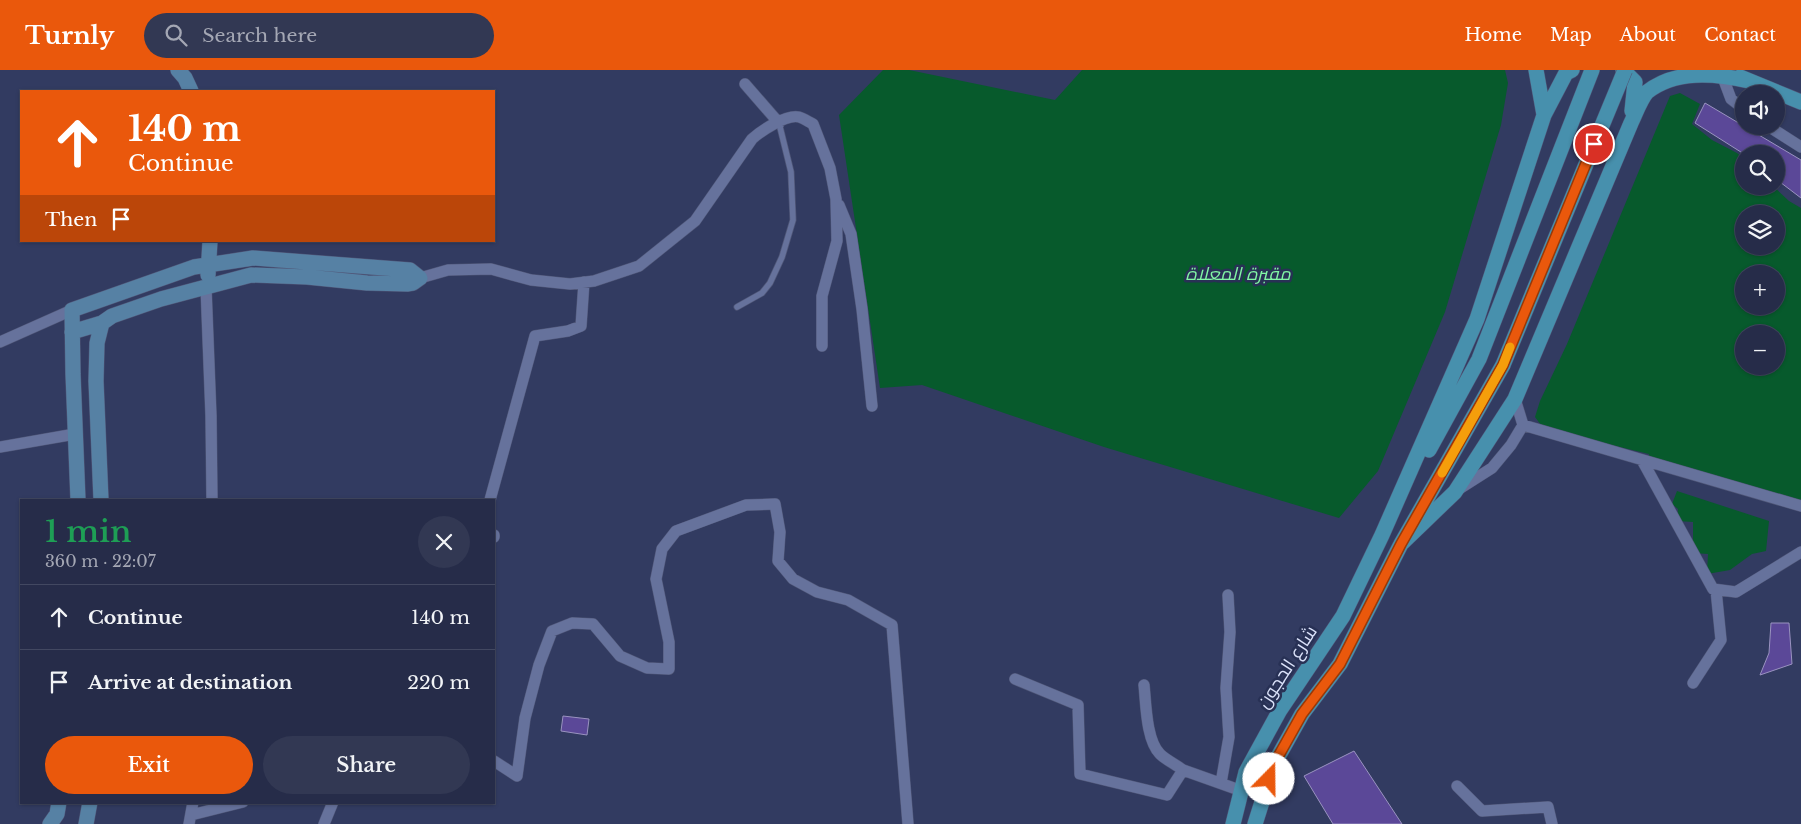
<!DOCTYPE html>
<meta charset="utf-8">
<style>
body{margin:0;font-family:"Libre Baskerville",Cairo,serif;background:#323853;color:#f1f3f6;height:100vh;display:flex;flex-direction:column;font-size:19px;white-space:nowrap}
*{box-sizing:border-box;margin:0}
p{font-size:16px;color:#a4a7b4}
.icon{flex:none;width:28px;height:28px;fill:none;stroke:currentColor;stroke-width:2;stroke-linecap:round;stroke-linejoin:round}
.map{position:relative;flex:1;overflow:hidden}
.details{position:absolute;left:20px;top:429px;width:475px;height:305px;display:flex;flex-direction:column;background:#262c49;border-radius:0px;box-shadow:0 1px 4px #0004,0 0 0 1px #424861}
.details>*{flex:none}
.guide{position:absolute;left:20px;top:20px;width:475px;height:152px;border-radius:0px;box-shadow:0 1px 4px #0004,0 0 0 1px #424861;background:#ea580c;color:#fff;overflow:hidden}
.buttons{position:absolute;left:1735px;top:15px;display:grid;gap:10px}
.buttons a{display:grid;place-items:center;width:50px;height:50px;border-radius:50%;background:#262c49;box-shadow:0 1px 4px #0004,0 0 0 1px #424861;font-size:25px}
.pin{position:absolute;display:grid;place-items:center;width:42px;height:42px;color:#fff;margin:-21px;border:2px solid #fff;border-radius:50%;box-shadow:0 1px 5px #0007}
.me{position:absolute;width:55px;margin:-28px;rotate:22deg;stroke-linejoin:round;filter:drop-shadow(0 0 4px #0008)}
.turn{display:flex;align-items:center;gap:18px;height:105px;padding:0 25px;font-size:22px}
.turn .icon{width:65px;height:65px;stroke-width:2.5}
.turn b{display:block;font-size:35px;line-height:42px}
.then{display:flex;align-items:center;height:48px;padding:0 25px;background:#0003;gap:10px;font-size:19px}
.round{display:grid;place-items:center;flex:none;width:52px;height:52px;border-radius:26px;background:#323853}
.headline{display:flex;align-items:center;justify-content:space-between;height:85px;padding:0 25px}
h1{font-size:30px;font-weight:600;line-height:38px;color:#1e9e55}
.cta{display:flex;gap:10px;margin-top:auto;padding:10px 25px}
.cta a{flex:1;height:58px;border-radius:30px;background:#ea580c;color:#fff;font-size:20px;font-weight:600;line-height:58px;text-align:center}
.cta a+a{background:#323853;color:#f1f3f6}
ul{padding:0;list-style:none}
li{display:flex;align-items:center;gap:15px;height:65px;padding:0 25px;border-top:1px solid #424861}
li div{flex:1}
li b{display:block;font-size:19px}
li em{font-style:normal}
header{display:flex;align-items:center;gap:30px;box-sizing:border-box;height:70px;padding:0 25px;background:#ea580c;color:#fff}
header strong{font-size:24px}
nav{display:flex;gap:28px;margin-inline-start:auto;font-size:18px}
.search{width:350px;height:45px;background:#323853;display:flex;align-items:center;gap:12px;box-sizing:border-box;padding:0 18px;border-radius:28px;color:#a4a7b4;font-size:19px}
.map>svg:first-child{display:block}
.green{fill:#075a2c;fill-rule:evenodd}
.building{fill:#5b4898;stroke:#9a93c0}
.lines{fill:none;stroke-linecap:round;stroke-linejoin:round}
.lane-casing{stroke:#505778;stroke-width:7}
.street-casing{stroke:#505778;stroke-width:12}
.secondary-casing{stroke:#505778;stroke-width:16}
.primary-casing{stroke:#505778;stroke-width:16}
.lane{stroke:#66729c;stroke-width:5.5}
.street{stroke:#66729c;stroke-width:11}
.secondary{stroke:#5681a4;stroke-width:15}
.primary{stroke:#4790ad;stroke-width:15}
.primary-bridge-casing{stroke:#505778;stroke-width:16;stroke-linecap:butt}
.primary-bridge{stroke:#4790ad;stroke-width:15}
.route-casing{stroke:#983908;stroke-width:12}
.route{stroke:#ea580c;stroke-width:9}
.slow{stroke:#f59e0b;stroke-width:9}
.labels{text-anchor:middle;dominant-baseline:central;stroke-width:5;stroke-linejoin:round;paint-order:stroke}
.park-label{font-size:18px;font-style:italic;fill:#82f7a5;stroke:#283155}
.street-label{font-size:18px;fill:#dce3fb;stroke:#283155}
</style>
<header>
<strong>Turnly</strong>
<div class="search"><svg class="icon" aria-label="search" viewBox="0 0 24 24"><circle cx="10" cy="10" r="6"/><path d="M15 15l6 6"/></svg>Search here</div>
<nav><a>Home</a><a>Map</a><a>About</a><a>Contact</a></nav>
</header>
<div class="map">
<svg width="1801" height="754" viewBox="0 0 1801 754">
<rect width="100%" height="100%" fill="#323b61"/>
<path class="green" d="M883 0H909L1055 30 1082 0H1505L1508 13 1501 55 1445 242 1378 401 1339 448 1104 377 922 315 880 318 839 45Z
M1680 23 1700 34 1692 54 1712 70 1737 83 1744 89V116H1773L1789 131 1801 138V428L1799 435 1648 393 1649 384 1544 359 1535 347 1540 331 1567 274 1670 26ZM1744 144H1776V176H1744ZM1744 204H1776V236H1744ZM1744 264H1776V296H1744Z
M1677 421 1769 451 1766 481 1752 484 1730 500 1707 504 1708 484 1693 483V452L1677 451 1678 439 1672 434Z"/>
<path class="building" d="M1705 33 1801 90V128L1776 109V84H1744L1695 53Z
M1771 553H1789L1792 594 1760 605 1769 583Z
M563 646 589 649 587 665 561 661Z
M1354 681 1402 754H1333L1304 706Z"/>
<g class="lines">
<g class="lane-casing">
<path id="lane" d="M737 237 762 223 770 213 782 187 793 150 791 102 779 53"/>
</g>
<g class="street-casing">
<path id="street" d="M1722 5 1731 29 1744 39
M745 14 779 53
M1768 56 1801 77
M839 135 851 164 862 239 872 336
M420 208 448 200 491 199 531 210 570 214 594 211 639 196 695 151 752 69C761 61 786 44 799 47 803 48 809 52 813 54L830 98 836 129 837 171 822 226V276
M206 217 211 346 212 430
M0 272 72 240
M1523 355 1801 436
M0 377 75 364
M1642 390 1713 519 1736 522 1801 482
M1459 419 1492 398 1511 375 1523 355 1515 329
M490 430 535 266 568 261 581 256 584 212
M494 465V467
M1015 609 1078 635 1080 704 1167 725 1183 700 1242 721
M1693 613 1721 570 1716 520
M1144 615C1146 633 1146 670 1160 684 1166 690 1175 694 1183 700
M494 691 517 706 525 648 539 595 552 561 572 553 593 554 620 586 647 598 669 599V572L656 509 662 479 676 461 746 435 775 434 780 462 778 491 793 509 817 522 848 530 892 555 908 754
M1221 713 1229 667 1226 618 1230 562 1228 525
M1457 716 1482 741 1548 737 1552 754
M191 745 243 732
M189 754 193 732
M324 754 333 732"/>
</g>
<g class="secondary-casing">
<path id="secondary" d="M178 0 185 8 191 21
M208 205 210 171
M72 262 102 253
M78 430 73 304 72 240 194 197 253 188 410 200 420 208 413 213 407 214 367 213 307 207 251 205 161 229 112 246 102 253 97 273 96 311 101 430
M50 754 57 744 59 732
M86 754 90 732"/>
</g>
<g class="primary-casing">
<path id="primary" d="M1536 0 1544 45
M1623 0 1635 12 1632 41
M1740 7 1801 32
M1429 380 1479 289 1592 0
M1401 474 1455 422 1515 329 1631 53C1636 43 1640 30 1647 22 1675 0 1713 3 1749 11
M1233 754 1246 702 1280 640 1343 546 1382 465 1477 249 1544 45 1566 3 1572 0
M1255 754 1274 694 1302 644 1340 594 1401 474 1503 295"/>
</g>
<use href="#lane" class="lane"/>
<use href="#street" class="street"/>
<use href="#secondary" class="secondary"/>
<use href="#primary" class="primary"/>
<g class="primary-bridge-casing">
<path id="primary-bridge" d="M1503 295 1625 0"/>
</g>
<use href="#primary-bridge" class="primary-bridge"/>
</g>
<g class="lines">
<g class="route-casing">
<path id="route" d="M1269 709 1274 694 1302 644 1340 594 1401 474 1503 295 1594 74"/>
</g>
<use href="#route" class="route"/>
<path class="slow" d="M1442 403 1503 295 1510 277"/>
</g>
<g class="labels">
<g class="park-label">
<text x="1238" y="204">مقبرة المعلاة</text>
</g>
<g class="street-label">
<text transform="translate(1287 597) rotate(-57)">شارع الحجون</text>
</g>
</g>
</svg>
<div class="buttons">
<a><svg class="icon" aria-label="sound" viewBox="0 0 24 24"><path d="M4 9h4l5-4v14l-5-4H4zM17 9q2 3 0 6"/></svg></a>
<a><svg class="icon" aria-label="search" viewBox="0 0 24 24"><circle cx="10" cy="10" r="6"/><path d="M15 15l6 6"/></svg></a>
<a><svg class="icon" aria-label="layers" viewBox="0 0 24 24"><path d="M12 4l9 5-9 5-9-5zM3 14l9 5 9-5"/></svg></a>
<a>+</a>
<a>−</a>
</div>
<div class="pin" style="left:1594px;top:74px;background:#d93025"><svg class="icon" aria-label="arrive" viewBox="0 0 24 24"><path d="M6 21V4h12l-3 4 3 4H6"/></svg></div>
<svg class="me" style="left:1269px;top:709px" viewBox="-20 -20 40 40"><circle r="19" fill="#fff"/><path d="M0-13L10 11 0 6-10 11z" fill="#ea580c"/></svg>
<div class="guide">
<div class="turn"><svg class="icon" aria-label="ahead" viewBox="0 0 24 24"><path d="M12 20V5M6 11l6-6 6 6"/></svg><div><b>140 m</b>Continue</div></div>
<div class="then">Then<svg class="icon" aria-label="arrive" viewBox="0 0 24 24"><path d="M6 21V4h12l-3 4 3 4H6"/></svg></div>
</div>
<section class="details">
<div class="headline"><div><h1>1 min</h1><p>360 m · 22:07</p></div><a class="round"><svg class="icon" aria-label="close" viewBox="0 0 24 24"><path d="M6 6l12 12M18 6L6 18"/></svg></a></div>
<ul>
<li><svg class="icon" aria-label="ahead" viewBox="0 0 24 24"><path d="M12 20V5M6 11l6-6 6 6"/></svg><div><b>Continue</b></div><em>140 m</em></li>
<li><svg class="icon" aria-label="arrive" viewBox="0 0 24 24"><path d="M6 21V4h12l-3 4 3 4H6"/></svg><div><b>Arrive at destination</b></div><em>220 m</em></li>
</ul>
<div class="cta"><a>Exit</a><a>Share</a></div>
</section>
</div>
